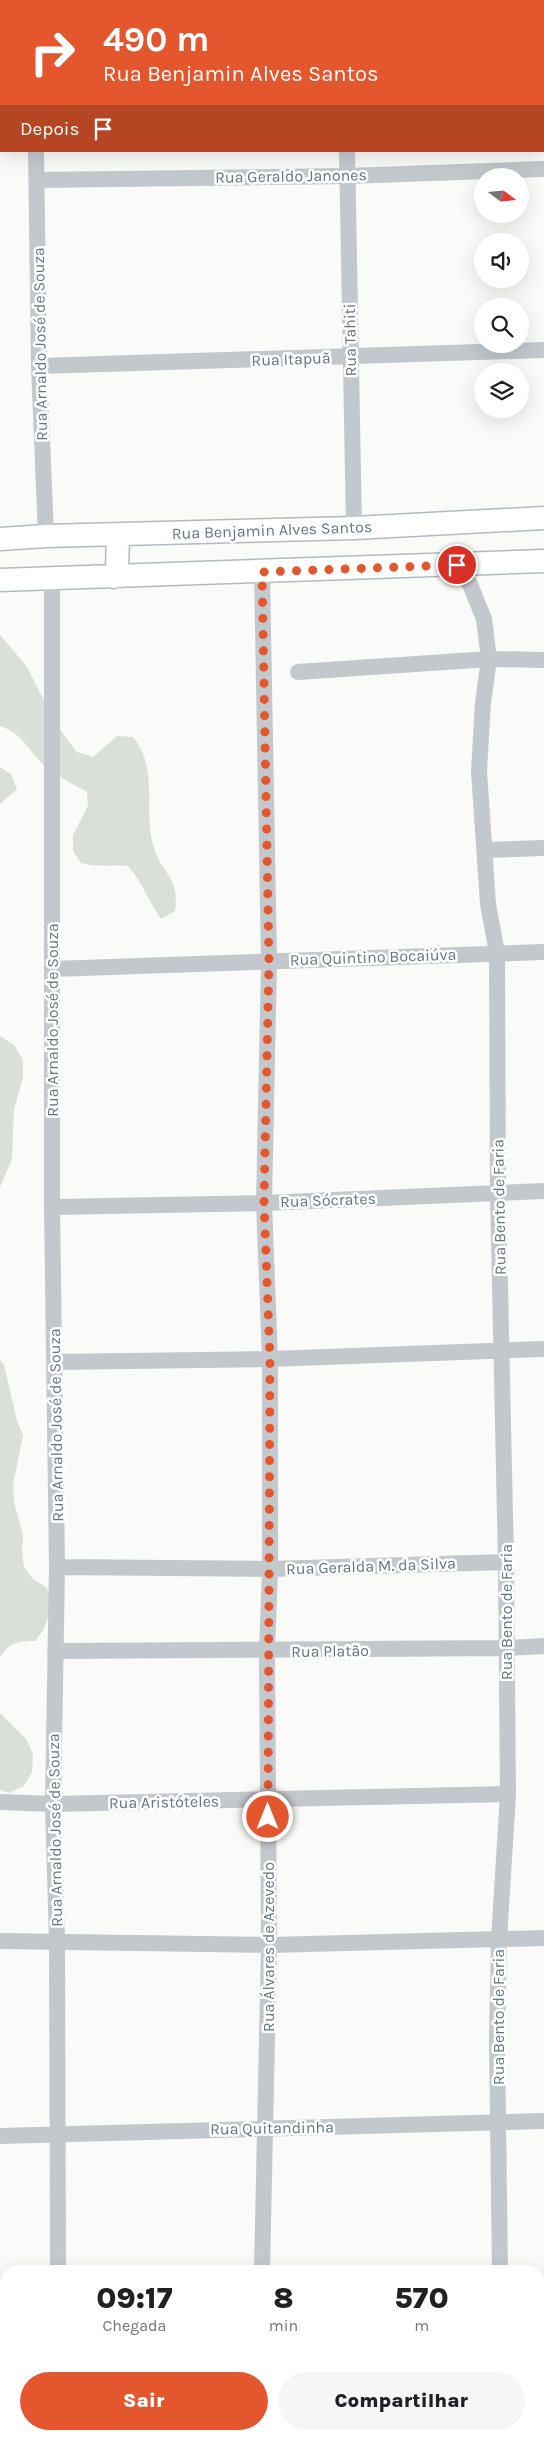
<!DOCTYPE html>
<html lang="pt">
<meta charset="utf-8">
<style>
body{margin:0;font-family:Karla,sans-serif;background:#f6f6f6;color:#202124;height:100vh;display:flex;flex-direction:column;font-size:19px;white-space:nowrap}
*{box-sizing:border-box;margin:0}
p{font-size:16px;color:#757577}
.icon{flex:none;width:28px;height:28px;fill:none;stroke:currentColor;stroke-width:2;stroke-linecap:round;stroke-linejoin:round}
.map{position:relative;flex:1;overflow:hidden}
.drawer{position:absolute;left:0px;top:2265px;width:545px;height:175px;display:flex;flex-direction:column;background:#fff;border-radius:20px 20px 0 0;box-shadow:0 5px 20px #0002}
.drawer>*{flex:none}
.hud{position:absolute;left:0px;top:0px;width:545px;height:152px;box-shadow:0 5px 20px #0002;background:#e4572e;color:#fff;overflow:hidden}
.needle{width:32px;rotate:106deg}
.tools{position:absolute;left:474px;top:168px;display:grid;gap:10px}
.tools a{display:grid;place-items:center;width:55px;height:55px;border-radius:50%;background:#fff;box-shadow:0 5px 20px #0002;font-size:25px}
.pin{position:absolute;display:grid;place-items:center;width:42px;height:42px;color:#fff;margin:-21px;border:2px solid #fff;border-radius:50%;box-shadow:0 1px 5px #0007}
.me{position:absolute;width:55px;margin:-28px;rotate:0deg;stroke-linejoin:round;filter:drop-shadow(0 0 4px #0008)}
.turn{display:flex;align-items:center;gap:18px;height:105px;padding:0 20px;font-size:22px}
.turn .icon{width:65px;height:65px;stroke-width:2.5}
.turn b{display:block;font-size:35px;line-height:42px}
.then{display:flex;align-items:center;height:48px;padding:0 20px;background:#0003;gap:10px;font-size:19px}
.eta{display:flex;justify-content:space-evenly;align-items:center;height:85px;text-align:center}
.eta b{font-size:30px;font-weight:800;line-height:35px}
.action{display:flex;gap:10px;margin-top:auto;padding:10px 20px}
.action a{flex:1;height:58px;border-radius:30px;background:#e4572e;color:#fff;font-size:20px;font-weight:800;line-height:58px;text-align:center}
.action a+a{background:#f6f6f6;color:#202124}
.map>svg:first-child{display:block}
.green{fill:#dadfd7}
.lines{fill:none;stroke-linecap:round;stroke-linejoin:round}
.secondary-casing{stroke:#b3babf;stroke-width:25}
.street{stroke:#c3c8cc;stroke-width:16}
.secondary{stroke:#fff;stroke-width:22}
.route{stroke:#e4572e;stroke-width:9;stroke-dasharray:0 16.2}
.labels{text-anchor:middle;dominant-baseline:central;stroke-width:5;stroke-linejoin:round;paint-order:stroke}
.street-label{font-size:16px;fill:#657683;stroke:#fff}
</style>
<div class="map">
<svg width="544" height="2440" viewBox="0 0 544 2440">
<rect width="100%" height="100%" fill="#fafaf8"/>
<path class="green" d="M0 635 27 667 56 724 67 739 77 752 93 757 117 736 133 737C160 771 142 808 154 848 162 875 180 876 175 911L161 919C149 902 143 883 128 866 111 864 98 868 81 863L73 851V835L88 806 87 792C73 784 59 777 46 767 29 752 23 733 0 726Z
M0 767 11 774 17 789 0 804Z
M0 1036 14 1045 23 1060V1077L14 1109 12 1159 0 1187Z
M0 1360 4 1365 17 1421 23 1435 13 1485 14 1502 23 1535 22 1551 24 1567 33 1579 47 1588 53 1603 44 1629 35 1641C18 1641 8 1643 0 1658Z
M0 1713 26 1739 33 1754 32 1772 24 1786 9 1793 0 1790Z"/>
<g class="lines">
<g class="secondary-casing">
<path id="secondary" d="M0 539 46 536 354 528 544 518
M114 577 117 571 118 535
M0 580 544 561"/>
</g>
<path class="street" d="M25 0V1
M341 0V1
M471 1 484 0
M36 151 39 366 46 536
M347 151 354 528
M37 180 348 176 544 169
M39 366 544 350
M457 565 469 582 484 619 489 659 483 703 479 771 488 904 497 953 498 1193 506 1562 508 1794 499 1939 497 2041 500 2271
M262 572 269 961 264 1203 270 1359V1569L267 1651 269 1945 262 2271
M52 579V1207L57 1567 53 1804 57 1942 58 2271
M298 672 489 659 544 660
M485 850 544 848
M52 969 544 952
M52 1207 264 1203 544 1191
M55 1362 270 1359 544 1349
M57 1567 270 1569 506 1562
M55 1651 506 1648 544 1646
M0 1802 53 1804 508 1794
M0 1941 269 1945 544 1938
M0 2136 544 2121
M539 2309H544
M0 2330H6
M60 2434V2440
M265 2434V2440
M501 2434V2440"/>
<use href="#secondary" class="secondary"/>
</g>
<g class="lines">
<path class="route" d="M268 1817 270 1359 264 1202 269 961 262 572 457 565"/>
</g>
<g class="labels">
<g class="street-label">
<text transform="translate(291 176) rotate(-1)">Rua Geraldo Janones</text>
<text transform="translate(350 340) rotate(-91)">Rua Tahiti</text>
<text transform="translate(40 344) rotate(-91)">Rua Arnaldo José de Souza</text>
<text transform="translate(291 359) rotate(-2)">Rua Itapuã</text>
<text transform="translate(272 530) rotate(-2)">Rua Benjamin Alves Santos</text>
<text transform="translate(373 957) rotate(-2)">Rua Quintino Bocaiúva</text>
<text transform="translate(52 1020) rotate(-90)">Rua Arnaldo José de Souza</text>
<text transform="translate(328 1200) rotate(-2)">Rua Sócrates</text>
<text transform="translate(499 1207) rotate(-91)">Rua Bento de Faria</text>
<text transform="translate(56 1425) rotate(-91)">Rua Arnaldo José de Souza</text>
<text transform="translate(371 1566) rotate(-2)">Rua Geralda M. da Silva</text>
<text transform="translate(506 1612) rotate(-90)">Rua Bento de Faria</text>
<text transform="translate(330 1651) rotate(-1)">Rua Platão</text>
<text transform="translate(164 1802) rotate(-1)">Rua Aristóteles</text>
<text transform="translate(55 1830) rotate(-91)">Rua Arnaldo José de Souza</text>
<text transform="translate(268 1947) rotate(-90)">Rua Álvares de Azevedo</text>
<text transform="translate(498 2017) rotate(-90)">Rua Bento de Faria</text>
<text transform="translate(272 2128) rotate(-1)">Rua Quitandinha</text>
</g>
</g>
</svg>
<div class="tools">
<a><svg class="needle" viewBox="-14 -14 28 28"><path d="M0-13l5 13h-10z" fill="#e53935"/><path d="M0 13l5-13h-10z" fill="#757577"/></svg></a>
<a><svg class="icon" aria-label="sound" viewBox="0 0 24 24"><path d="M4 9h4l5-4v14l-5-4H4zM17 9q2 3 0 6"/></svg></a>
<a><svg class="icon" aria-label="search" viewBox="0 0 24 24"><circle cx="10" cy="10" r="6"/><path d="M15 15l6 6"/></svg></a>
<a><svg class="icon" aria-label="layers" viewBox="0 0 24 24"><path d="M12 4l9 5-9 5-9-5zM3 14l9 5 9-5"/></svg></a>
</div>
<div class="pin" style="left:457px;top:565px;background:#d93025"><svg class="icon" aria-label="arrive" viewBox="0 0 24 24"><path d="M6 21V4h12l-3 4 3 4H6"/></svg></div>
<svg class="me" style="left:268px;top:1817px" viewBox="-20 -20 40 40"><circle r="17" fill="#e4572e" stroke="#fff" stroke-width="3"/><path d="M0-11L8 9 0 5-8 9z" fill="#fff"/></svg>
<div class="hud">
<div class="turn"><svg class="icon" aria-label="right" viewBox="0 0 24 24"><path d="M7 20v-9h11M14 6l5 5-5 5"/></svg><div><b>490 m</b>Rua Benjamin Alves Santos</div></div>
<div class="then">Depois<svg class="icon" aria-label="arrive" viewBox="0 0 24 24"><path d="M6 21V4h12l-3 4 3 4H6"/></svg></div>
</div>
<section class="drawer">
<div class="eta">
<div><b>09:17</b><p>Chegada</p></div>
<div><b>8</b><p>min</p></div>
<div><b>570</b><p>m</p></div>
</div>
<div class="action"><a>Sair</a><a>Compartilhar</a></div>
</section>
</div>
